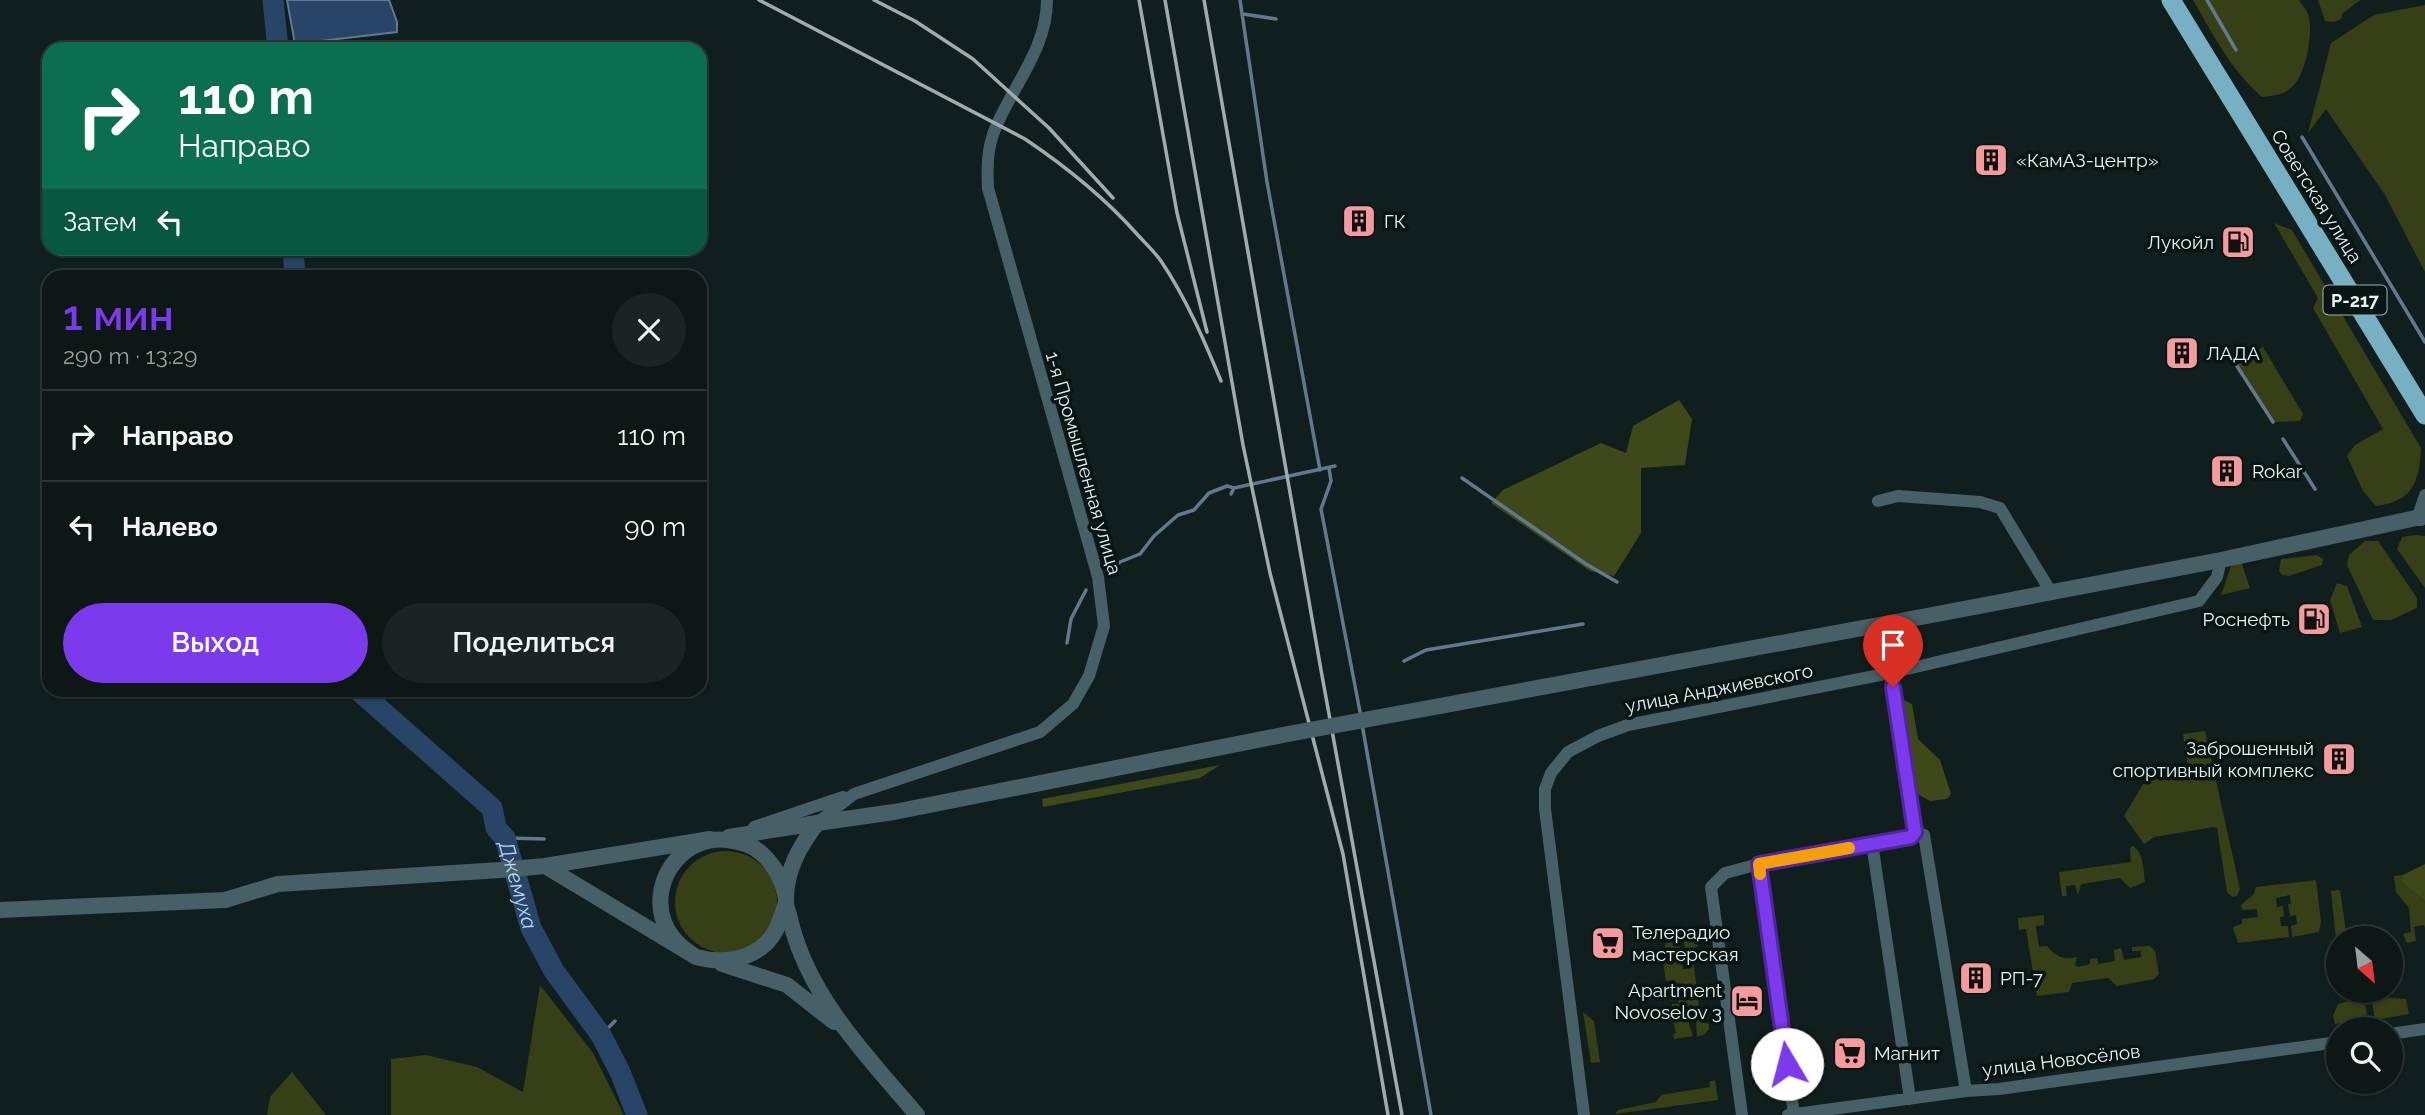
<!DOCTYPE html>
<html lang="ru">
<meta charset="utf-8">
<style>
body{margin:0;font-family:Raleway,sans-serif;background:#1a2423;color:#f1f3f6;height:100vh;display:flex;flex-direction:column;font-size:26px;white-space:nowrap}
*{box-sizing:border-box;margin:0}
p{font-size:23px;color:#9a9fa1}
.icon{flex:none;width:38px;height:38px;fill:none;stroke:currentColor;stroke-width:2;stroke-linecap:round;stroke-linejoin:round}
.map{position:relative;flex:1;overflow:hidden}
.side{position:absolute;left:42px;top:270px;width:665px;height:427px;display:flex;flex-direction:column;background:#0c1716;border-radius:21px;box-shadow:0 2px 5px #0004,0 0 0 2px #2c3635}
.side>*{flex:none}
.hud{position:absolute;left:42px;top:42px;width:665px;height:214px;border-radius:21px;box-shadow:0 2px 5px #0004,0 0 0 2px #2c3635;background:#0b6e4f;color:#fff;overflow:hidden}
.needle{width:46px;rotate:152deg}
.controls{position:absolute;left:2326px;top:926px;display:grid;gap:14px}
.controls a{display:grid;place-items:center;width:77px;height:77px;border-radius:50%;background:#0c1716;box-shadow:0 2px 5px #0004,0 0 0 2px #2c3635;font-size:35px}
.pin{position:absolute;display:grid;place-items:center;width:60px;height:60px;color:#fff;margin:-72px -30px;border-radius:50% 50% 50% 0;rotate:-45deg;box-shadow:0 0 7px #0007}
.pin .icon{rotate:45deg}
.me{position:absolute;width:77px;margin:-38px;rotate:352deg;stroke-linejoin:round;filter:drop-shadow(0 0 5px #0008)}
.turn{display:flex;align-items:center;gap:24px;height:147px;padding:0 21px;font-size:32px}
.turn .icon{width:91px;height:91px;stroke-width:2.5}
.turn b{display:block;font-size:49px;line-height:60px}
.then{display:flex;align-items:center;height:66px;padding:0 21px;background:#0003;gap:14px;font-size:26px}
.round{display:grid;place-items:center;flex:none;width:74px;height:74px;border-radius:37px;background:#1a2423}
.overview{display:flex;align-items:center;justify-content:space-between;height:119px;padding:0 21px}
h1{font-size:42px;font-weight:600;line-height:52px;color:#7c3aed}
.cta{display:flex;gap:14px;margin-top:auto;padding:14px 21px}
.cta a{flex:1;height:80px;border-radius:42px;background:#7c3aed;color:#fff;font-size:28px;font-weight:600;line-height:80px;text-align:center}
.cta a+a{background:#1a2423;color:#f1f3f6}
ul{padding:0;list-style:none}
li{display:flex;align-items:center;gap:21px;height:91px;padding:0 21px;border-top:2px solid #2c3635}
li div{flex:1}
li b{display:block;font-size:26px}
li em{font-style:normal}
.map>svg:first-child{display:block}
.green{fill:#373f16}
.forest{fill:#3f4819}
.water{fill:#284467;stroke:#627890;stroke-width:2}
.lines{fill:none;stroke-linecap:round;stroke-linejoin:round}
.stream{stroke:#627890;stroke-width:3.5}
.river{stroke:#284467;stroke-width:21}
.minor{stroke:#475f67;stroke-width:12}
.tertiary{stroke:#475f67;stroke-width:16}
.trunk{stroke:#78b0c3;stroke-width:19}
.rail{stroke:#a0acab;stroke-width:3.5}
.tertiary-bridge{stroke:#475f67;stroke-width:16}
.route-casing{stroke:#51269a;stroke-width:18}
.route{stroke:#7c3aed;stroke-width:12}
.slow{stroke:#f59e0b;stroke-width:12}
.labels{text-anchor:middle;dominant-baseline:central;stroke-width:7;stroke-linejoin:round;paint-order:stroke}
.shield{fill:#071614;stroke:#a4b0af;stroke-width:2}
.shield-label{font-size:18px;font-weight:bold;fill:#e8f2f1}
.poi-label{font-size:19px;fill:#e8f2f1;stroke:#071614;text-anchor:start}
.street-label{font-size:19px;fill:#e8f2f1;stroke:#071614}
.water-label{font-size:21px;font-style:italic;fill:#b9d5fa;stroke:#071614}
</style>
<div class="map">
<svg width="2425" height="1115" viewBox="0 0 2425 1115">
<rect width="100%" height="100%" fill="#101f1e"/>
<path class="green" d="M2193 0H2299C2302 4 2306 9 2308 14 2314 31 2306 75 2292 87 2284 95 2273 96 2262 97 2230 69 2214 36 2193 0Z
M2318 0H2360L2343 13 2341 19 2334 22 2325 21Z
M2425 5V272L2385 195 2326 109 2308 133 2331 43 2374 15Z
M2274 223 2292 230 2421 448C2419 483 2413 501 2376 506L2363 491 2347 456 2355 445 2383 429 2313 308 2318 298Z
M2263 347 2303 414 2300 421 2273 422 2235 363Z
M2416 535 2425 536V588L2397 549 2402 537Z
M2365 541H2378L2417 598V608L2391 620H2373L2347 565 2349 555Z
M2317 555 2323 559 2322 565 2289 576 2282 575 2279 571 2281 559Z
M2241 561 2250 588 2221 595 2232 563Z
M2337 583 2347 586 2362 627 2340 633 2330 600Z
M2205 731 2240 889 2237 896 2232 897 2227 892 2217 828 2214 827 2154 837 2144 844 2124 816 2145 781 2189 774 2183 734Z
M2132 846C2144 851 2143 870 2145 882L2130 888 2120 878 2081 884 2078 895 2075 885 2066 886 2067 896H2062L2059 872 2131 862 2130 849Z
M675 902a51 51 0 1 1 102 0a51 51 0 1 1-102 0Z
M2403 875V882L2425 901V928L2424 925 2414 927 2416 941 2407 943 2403 934 2411 932 2409 908 2396 892 2394 876Z
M2316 880 2321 922 2319 932 2292 937 2291 926 2297 924 2296 915 2290 916 2288 904H2291L2290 895 2276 898 2277 907 2283 906 2284 916 2280 917 2281 926H2288L2289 937 2238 943 2233 928 2235 926 2242 924V919L2258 917 2257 909 2242 910 2241 905 2254 894 2256 887Z
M2340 890 2347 938H2338V958L2331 891Z
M2044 915V925L2036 926 2039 947 2047 946C2056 957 2063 960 2077 957L2075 965 2078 967 2090 964V959L2097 958 2098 964 2115 961 2114 950 2121 948 2124 960 2141 957V951H2132V947L2150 946 2155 951 2159 974 2154 979 2117 986 2108 978 2072 983 2069 992 2037 996 2026 929 2019 930 2018 918Z
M1683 939 1697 941 1699 945 1692 950 1701 1022 1709 1024V1029L1704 1035 1697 1036 1696 1020 1694 1019 1692 1005H1689L1690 1020 1688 1021 1693 1036 1674 1039 1673 1034 1676 1033 1670 1009 1672 1008V1004H1679L1678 1000 1671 1001 1667 986 1675 984V980L1666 981 1662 956 1666 943 1679 941 1683 969H1687L1685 957 1687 956Z
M540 985 593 1053 624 1115H391V1059L426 1055 477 1067 523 1092Z
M2361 994 2364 998 2368 1020 2335 1024 2333 1016 2338 1004 2357 999Z
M2371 997 2406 999 2409 1014 2375 1020Z
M1583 1012 1594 1021 1600 1062 1591 1063Z
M292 1072 326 1115H267L270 1097Z
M1715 1080 1718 1100 1615 1114 1618 1110 1656 1102 1661 1095 1710 1087 1709 1082Z"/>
<path class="forest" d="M1679 400 1692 419 1685 465 1641 468V533L1614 576 1590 571 1491 503 1503 490 1601 443 1626 453 1633 426Z
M1900 698 1912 704 1918 739 1940 760 1951 794 1947 799 1930 801 1914 792Z
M1220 765 1200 778 1043 807 1042 799Z
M2425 864V901L2402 882 2403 875Z"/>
<path class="water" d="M287 0H389L397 22V32L295 44Z"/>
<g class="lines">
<path class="stream" d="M1240 0 1267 182 1320 470
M2207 0 2236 50
M1243 14 1276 19
M2302 137 2425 342
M2235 363 2273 422
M2283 439 2315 489
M1329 468 1331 481 1321 509 1361 717
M1462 478 1586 564 1617 582
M1231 494 1234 488 1335 466
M1108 574 1120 562 1140 554 1154 536 1178 515 1194 510 1209 493 1227 486 1234 488
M1067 643 1071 619 1086 590
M1404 661 1426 650 1583 624
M1362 724 1431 1115
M505 838 544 839
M601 1035 615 1021"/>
<g class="river">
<path d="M273 0 278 49"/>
<path d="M293 248 295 276"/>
<path id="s1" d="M358 690 492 808 496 828 505 838 531 928 554 971 601 1035 620 1072 637 1115"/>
</g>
<path class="minor" d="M1878 501 1898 496 1980 502 2000 508 2051 592
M2421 520H2417L2425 495
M817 823 854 794 1040 732 1073 704 1089 676 1104 626 1098 577 988 188C987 168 987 149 995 129 1013 85 1047 49 1047 0
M754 827 843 797
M1915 832 1924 835 1966 1091
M1872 843 1910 1099
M1759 864 1911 837 1915 832 1890 673
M2390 1034 2425 1029
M1584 1115 1545 809V789L1551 773 1568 752 1598 736 1628 725 1890 673 2199 601 2217 577 2221 560
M1742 1115 1711 887 1725 873 1759 864 1794 1114
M1788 1115 1966 1091 1999 1089 2338 1042"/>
<path class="tertiary" d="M1895 622 2221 560 2425 516
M817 823C800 846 785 871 786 902 786 908 790 916 791 923 810 999 868 1057 917 1115
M729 837 817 823
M545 866 696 957C730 966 768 957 780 920 782 914 786 906 786 900 784 882 774 864 761 853 752 845 743 843 732 841 687 831 648 878 664 922 670 938 682 948 696 957
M0 910 225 900 278 884 501 870 545 866 710 839
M722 964 787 985 834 1022"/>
<path class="trunk" d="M2171 0 2425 415"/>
<path class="rail" d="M759 0 1025 139C1065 166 1103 196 1136 233 1144 242 1154 251 1161 261 1186 298 1204 340 1221 381
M874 0 915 21 973 59 1049 128 1113 198
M1139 0 1177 213 1207 332
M1165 0 1243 445 1270 573 1343 854 1388 1115
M1204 0 1321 670 1402 1115"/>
<path class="tertiary-bridge" d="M817 823 894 812 1288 734 1895 622"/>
</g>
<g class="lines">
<g class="route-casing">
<path id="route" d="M1787 1064 1759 864 1911 837 1915 832 1893 687"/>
</g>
<use href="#route" class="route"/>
<path class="slow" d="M1760 874 1759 864 1849 848"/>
</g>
<defs>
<g id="building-square" transform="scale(1.75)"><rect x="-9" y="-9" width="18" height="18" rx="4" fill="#f59b9d" stroke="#071614"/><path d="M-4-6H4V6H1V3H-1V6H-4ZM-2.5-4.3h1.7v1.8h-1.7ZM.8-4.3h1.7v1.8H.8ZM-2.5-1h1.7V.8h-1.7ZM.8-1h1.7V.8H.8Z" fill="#111"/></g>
<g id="fuel-square" transform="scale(1.75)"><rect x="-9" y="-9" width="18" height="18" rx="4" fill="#f59b9d" stroke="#071614"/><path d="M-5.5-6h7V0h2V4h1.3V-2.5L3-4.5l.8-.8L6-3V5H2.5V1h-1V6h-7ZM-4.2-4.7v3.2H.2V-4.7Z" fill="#111"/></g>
<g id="supermarket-square" transform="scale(1.75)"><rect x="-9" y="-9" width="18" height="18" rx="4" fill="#f59b9d" stroke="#071614"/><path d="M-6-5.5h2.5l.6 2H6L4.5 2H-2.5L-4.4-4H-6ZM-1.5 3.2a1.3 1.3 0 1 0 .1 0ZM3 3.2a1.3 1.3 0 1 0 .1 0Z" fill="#111"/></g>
<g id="hotel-square" transform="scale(1.75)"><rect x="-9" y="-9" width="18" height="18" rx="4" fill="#f59b9d" stroke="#071614"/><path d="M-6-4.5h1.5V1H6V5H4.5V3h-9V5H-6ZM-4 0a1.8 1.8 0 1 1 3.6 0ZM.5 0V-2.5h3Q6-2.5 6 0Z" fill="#111"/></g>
</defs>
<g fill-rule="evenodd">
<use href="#building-square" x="1991" y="160"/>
<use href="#building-square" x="1359" y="221"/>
<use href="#fuel-square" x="2238" y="242"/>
<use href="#building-square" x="2182" y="353"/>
<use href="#building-square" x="2227" y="471"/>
<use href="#fuel-square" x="2314" y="619"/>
<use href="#building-square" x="2339" y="759"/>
<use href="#supermarket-square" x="1608" y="943"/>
<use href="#building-square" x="1976" y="978"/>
<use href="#hotel-square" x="1747" y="1001"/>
<use href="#supermarket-square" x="1850" y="1053"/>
</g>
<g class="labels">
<rect class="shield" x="2323.5" y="285.5" width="63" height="29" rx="5"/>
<g class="shield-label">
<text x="2355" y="300">Р-217</text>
</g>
<g class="poi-label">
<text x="2016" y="160">«КамАЗ-центр»</text>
<text x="1384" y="221">ГК</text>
<text x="2214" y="242" text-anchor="end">Лукойл</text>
<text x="2206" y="353">ЛАДА</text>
<text x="2252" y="471">Rokar</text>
<text x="2290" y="619" text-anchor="end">Роснефть</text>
<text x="2314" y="748" text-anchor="end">Заброшенный<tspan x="2314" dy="22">спортивный комплекс</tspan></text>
<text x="1632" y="932">Телерадио<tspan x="1632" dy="22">мастерская</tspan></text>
<text x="2000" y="978">РП-7</text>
<text x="1722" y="990" text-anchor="end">Apartment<tspan x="1722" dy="22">Novoselov 3</tspan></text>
<text x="1874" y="1053">Магнит</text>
</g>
<g class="street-label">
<text transform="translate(2317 196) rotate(58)">Советская улица</text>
<text transform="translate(1084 463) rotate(74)">1-я Промышленная улица</text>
<text transform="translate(1719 688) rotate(-11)">улица Анджиевского</text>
<text transform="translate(2061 1060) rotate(-7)">улица Новосёлов</text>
</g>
<g class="water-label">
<text stroke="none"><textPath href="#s1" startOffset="261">Джемуха</textPath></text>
</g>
</g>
</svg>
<div class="controls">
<a><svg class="needle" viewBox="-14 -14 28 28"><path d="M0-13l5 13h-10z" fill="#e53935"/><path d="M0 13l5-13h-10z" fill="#9a9fa1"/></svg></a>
<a><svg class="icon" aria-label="search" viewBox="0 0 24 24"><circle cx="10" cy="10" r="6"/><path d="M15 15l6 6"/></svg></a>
</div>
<div class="pin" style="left:1893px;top:687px;background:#d93025"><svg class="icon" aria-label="arrive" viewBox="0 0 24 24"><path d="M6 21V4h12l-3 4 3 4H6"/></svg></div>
<svg class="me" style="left:1787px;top:1064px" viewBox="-20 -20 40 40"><circle r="19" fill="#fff"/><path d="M0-13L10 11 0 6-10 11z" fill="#7c3aed"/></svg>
<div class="hud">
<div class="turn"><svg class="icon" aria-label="right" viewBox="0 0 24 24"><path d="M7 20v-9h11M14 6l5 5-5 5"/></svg><div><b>110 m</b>Направо</div></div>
<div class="then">Затем<svg class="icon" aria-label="left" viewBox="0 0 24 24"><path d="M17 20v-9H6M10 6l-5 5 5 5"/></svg></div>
</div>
<section class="side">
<div class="overview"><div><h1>1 мин</h1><p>290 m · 13:29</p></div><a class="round"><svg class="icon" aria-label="close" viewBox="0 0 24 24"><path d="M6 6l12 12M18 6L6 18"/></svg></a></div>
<ul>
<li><svg class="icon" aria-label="right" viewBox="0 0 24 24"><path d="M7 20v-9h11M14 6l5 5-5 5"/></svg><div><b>Направо</b></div><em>110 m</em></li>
<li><svg class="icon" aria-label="left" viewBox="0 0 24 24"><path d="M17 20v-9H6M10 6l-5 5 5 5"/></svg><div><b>Налево</b></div><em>90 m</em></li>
</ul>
<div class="cta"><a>Выход</a><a>Поделиться</a></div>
</section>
</div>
